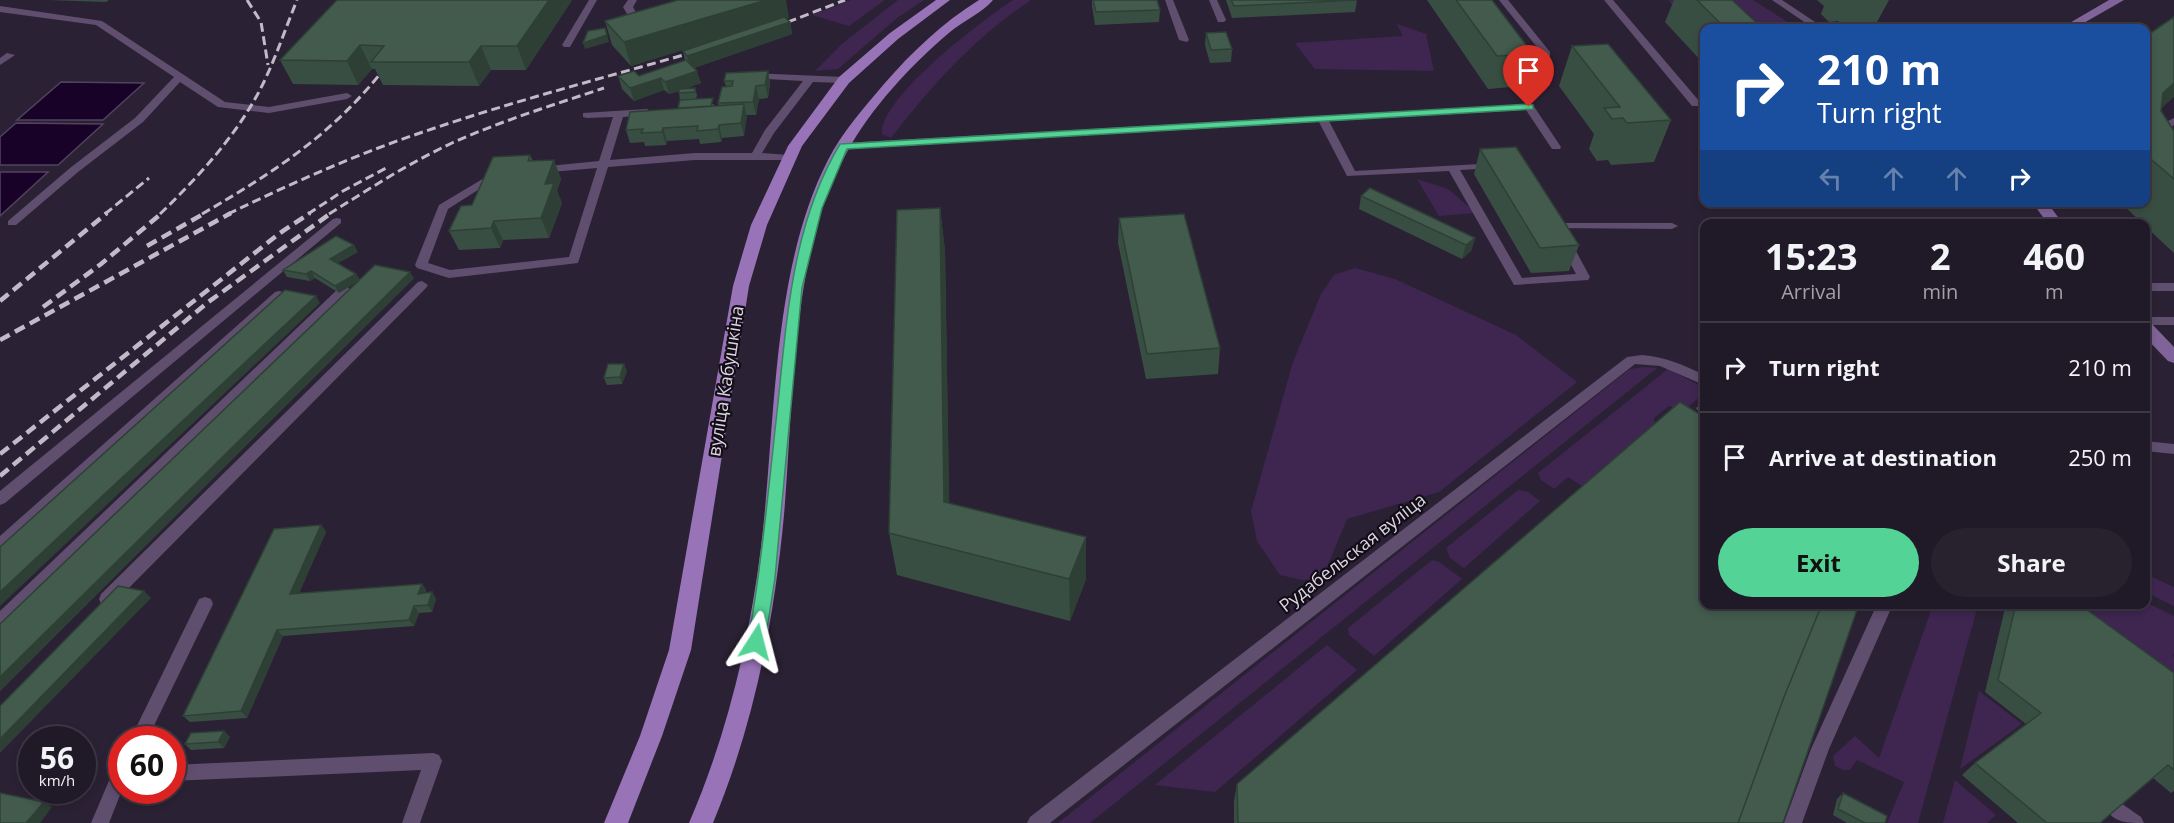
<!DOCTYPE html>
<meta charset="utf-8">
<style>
body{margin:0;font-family:"Open Sans",sans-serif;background:#28222f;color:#f1f3f6;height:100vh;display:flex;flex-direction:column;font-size:22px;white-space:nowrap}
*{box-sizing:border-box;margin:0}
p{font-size:20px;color:#a2a0a7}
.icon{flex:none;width:33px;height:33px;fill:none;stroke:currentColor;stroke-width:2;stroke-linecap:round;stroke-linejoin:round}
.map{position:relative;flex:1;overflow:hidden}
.sheet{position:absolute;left:1700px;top:219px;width:450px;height:390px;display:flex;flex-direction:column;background:#201927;border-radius:12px;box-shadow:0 3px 9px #0003,0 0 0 2px #3d3844}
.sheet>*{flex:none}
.banner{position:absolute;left:1700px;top:24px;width:450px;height:183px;border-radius:12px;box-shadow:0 3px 9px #0003,0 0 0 2px #3d3844;background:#1a4fa0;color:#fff;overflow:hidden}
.speed{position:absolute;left:18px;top:726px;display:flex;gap:12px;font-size:30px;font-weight:700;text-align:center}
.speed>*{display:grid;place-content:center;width:78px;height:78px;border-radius:50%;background:#201927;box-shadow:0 3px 9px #0003,0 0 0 2px #3d3844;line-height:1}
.speed small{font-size:15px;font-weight:400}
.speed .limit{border:9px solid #d22;background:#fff;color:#111}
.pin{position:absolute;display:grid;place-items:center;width:51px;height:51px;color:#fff;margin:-62px -26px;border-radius:50% 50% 50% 0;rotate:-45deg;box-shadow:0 0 6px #0007}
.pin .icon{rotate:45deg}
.me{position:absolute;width:66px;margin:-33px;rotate:9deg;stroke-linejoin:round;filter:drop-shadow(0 0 4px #0008)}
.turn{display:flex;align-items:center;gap:21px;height:126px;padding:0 18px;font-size:27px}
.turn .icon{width:78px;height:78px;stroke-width:2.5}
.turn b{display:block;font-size:42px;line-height:51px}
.lanes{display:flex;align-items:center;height:57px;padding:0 18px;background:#0003;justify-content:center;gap:30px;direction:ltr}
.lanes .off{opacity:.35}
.eta{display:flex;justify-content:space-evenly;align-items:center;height:102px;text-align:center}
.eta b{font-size:36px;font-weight:700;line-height:42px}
.action{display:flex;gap:12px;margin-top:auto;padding:12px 18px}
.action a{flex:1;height:69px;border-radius:36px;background:#54d396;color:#111;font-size:24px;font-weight:700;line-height:69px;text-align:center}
.action a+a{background:#28222f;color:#f1f3f6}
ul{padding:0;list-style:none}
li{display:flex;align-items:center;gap:18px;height:90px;padding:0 18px;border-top:2px solid #3d3844}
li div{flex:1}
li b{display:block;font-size:22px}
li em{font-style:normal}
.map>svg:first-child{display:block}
.green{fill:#3e2650}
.water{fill:#190228;stroke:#534160;stroke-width:1.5}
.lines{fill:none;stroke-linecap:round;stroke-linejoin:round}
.lane{fill:#604e6f;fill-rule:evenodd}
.secondary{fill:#806398;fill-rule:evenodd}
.primary{fill:#9873b8;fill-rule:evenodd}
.rail-far1{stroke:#c1bac8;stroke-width:3;stroke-dasharray:9 4.5;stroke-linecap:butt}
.rail{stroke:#c1bac8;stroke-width:4.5;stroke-dasharray:11 6;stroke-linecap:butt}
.wall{fill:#394e42}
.shaded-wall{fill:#2e4036}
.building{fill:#425b4d;stroke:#2e4036;stroke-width:1.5}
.route{fill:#54d396;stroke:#378962;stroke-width:1.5}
.labels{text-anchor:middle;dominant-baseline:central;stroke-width:4.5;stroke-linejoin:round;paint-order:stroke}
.street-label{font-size:18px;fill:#dbd5e2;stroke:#120d16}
</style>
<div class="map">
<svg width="2174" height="823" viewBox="0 0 2174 823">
<rect width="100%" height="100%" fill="#2b2134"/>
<path class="green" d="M851 0H885L849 26 812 15Z
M898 0H924L897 18 838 69 815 71 842 44Z
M1013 0H1031C975 37 932 85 891 138L882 134C879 98 984 19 1013 0Z
M1669 0H1753L1797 28H1735L1718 14 1671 4Z
M1397 24 1426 34 1434 71 1315 69 1295 43 1403 36Z
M1417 179 1448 189 1476 213 1439 216Z
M1355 268 1395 279 1516 335 1577 382 1439 492 1347 519 1322 579 1302 580 1280 575 1257 541 1251 511 1293 362 1321 294 1334 275Z
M1643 367 1657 368 1090 823H1058L1573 414 1630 369Z
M1668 369 1704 388V396L1702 395 1683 411 1669 406 1654 418 1655 424 1582 486 1568 477 1554 489 1541 480 1538 473Z
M1518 490 1528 492 1540 501 1464 568 1450 558 1446 548Z
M1432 560 1439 562 1462 579 1374 656 1349 635 1348 628Z
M2145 574 2174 587V606L2145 592Z
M2145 602 2174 616V653L2172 655 2174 657V688L2057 605 2145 604Z
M1933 605H1978L1918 823H1887L1904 782 1857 760 1850 770H1843L1835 766 1833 756 1855 736 1879 758Z
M1327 645 1357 670 1215 792 1155 785Z
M1979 691 2022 724 1960 769Z
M1955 780 1996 815 1987 823H1943Z"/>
<path class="water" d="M61 82 144 83 103 120H17Z
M16 123 103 124 58 165H0V137Z
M0 172H48L0 216Z"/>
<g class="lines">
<path class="lane" d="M589 0H597L570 47H564L562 45Z
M628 0H637L633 7 642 24 640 26H634L623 7Z
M1165 0H1173L1189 40 1187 42 1179 40Z
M1209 0H1217L1226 20 1224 22H1218Z
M1499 0H1508L1550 52V56H1544Z
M1604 0H1613L1700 102V106H1692Z
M1772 0H1782L1824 28H1813Z
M0 6 102 21 225 102 269 107 347 93 352 96 347 99 269 113 218 107 180 82 143 122 78 172 16 225H8V221L70 168 135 118 174 77 96 25 0 12Z
M7 53 15 55 0 65V58Z
M753 73 844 77 849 80 844 83 813 82 774 133 762 153 789 155 793 156V160H695L608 167 578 263 449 278 417 268 415 265 439 205 496 171 500 172V176L448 209 428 263 450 270 569 257 597 168 539 173 534 170 539 167 599 161 613 117 587 118 583 117V113L647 109 652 112 647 115 623 117 610 160 695 153H752L765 130 803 81 750 78 748 76Z
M1529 104 1533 105 1561 147 1560 149H1552L1526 110 1329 121 1355 171 1498 163V167L1494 168 1460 170 1522 278 1576 274 1559 242 1565 238 1571 242 1590 277 1588 280 1514 285 1449 171 1347 176 1319 122 843 149 838 146 843 143Z
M2174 118V125C2167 130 2170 141 2161 143L2157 142 2156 140 2162 124Z
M337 218 341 219V223L5 503 0 505V491L333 219Z
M1557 223H1672L1678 226 1672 229 1553 228V224Z
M422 281 428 285 426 288 113 604 107 605 101 604 99 599 101 594 418 282Z
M2145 283H2174V291H2145Z
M344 286 348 287 350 290 348 293 6 626 0 628V611L340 287Z
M279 291 283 292 285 295 283 298 5 549 0 551V536L275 292Z
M2145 317H2174V325H2145Z
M1642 355C1665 357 1684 365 1704 375V385L1660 366 1635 364 1050 823H1027L1030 817 1627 357Z
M1703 403H1704V414L1699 412 1696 408Z
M2145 441 2174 444V454L2145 451Z
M205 597 211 599 213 604 147 740H130L199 599Z
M1877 604H1893L1829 749 1802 823H1784L1811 749Z
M433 753 439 755 442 761 420 823H402L421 770 172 781V765Z
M117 774 122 776V790L109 823H91L111 776Z
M2115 799 2141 817 2144 823C2128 823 2113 823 2106 808L2109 802Z"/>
<path class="secondary" d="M2109 0H2124L2075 28H2061Z
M2032 202H2047L2063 224H2048Z
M2145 321 2151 323 2174 347V363L2168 361 2145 337Z"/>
<path class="primary" d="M936 0H950L898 39 849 83 802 146 767 225 749 286 691 650 662 736 628 823H604L640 736 669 650 733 286 751 225 788 146 839 77 890 33Z
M979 0H993C982 13 963 21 950 32 911 65 871 108 847 152 790 252 794 403 784 515 774 622 754 724 713 823H689C727 735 749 643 761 547 776 425 771 271 828 160 842 132 864 108 884 84 912 52 942 23 979 0Z"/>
<path class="rail-far1" d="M247 0 261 22 268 65
M775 27 845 0
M105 214 149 178
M160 214C193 182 225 148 249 109 270 76 282 37 297 0
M202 214C274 172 332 135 384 69
M228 214C284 187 341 161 400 140 498 105 600 79 701 50
M308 214 343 191 388 167
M329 214C369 189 409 163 452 143 501 121 553 105 604 88"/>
<path class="rail" d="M147 246 205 213
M0 301 107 213
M43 307 101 264 162 213
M0 340 231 213
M0 454 280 233 310 213
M0 476 207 303 331 213"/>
</g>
<path class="wall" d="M48 0H109L106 2Z
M337 0H572L526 70H491L479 86 383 85 375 69H372L358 85 293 84 280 60Z
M1092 0H1157L1160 10 1159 22 1095 25 1092 6Z
M1226 0H1357L1355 12 1232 18Z
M1427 0H1492L1533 54 1523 86 1488 89Z
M1674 0H1732L1762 28H1704V64L1665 22Z
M1817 0H1889L1877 22 1842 25 1838 21 1829 22 1821 14 1824 6Z
M786 18 790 22 792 34 694 68 701 83 684 89 695 88 697 95 696 99 680 100 679 93V91L669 94 664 90 634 101 622 89 618 76H639L685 60 683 51 698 45 631 66 612 45 605 21 789 18Z
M1206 33 1232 49 1231 62 1210 63 1205 45Z
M2145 37 2162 108 2161 111 2174 131V253L2145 226V224H2143L2120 202H2145Z
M1572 46 1671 120 1654 162 1611 165 1608 160 1597 161 1589 149 1594 134 1559 86Z
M768 71 770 84 768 98 759 99 756 115H746L744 136 722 138 721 142 700 144 699 139 667 141 666 145 645 146 644 142 630 143 626 130 678 108 714 104V106H719L718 103 726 86 724 81Z
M1480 149 1579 245 1569 271 1531 273 1474 174Z
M530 155 533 161 554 160 561 179 557 191 562 203 549 238 503 240 500 248 459 250 449 231 472 205Z
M1361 196 1475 238 1471 251 1462 259 1359 209Z
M940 208 945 251 949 503 1086 579 1070 621 897 575 889 533Z
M1119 218 1220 348 1218 374 1146 379 1118 243Z
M358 252 338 263 356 274 360 280 414 278 0 691V624L358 281 339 293 315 278 310 281 287 277 283 270Z
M627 371 622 384 607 385 604 378Z
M321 525 326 532 299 593 422 584 426 590V593L432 592 436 599 432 612 419 613 414 626 283 636 247 718 190 722 183 716Z
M2006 604H2079L2174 673V791L2171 793 2153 778 2100 823H2018L1962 775 1975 763 2026 724 1985 692Z
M224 731 230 737 224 748 191 750 185 744Z
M1237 784 1783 823H1234V801Z
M1843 793 1885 823H1847L1833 815 1837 799Z"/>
<path class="shaded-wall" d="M549 0H572L526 70 517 46Z
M766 0H786L789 18 631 66 624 42Z
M790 22 792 34 691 69 687 56Z
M605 28 609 42 585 49 583 43Z
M360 45 372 69 358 85 347 61Z
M481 46 491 70 479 86 469 62Z
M697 71 701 83 669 94 665 82Z
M768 71 770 84 768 98 765 85Z
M661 78 664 90 634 101 630 88Z
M2174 83V97L2145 123 2163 93Z
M756 86 759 99 756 115 753 102Z
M744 104 747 117 744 136 741 123Z
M719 125 722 138 721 142 718 129Z
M663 128 667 141 666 145 662 132Z
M554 160 561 179 557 191 562 203 549 238 541 218 545 184Z
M940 208 945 251 950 544 944 502Z
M494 221 503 240 500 248 491 228Z
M1475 238 1471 251 1462 259 1466 245Z
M354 245 358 252 334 265 330 259Z
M311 271 315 278 310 281 306 274Z
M410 272 414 278 0 691V677Z
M356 274 360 280 339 293 335 286Z
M316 296 320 303 0 606V592Z
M624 364 627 371 622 384 620 377Z
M321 525 326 532 296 600 290 594Z
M1086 537V579L1070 621 1069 579Z
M422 584 426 590 423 600 418 594Z
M144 591 151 598 0 753V739Z
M432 592 436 599 432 612 428 605Z
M414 606 419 613 414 626 409 620Z
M277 630 283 636 247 718 241 711Z
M224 731 230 737 224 748 218 742Z
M44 802 52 807 40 823H26Z"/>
<path class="building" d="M337 0H549L517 46H481L469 62H371L384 46 360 45 347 61 280 60Z
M678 0H766L624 42 605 21Z
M1093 0H1157L1160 10 1096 12Z
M1231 0H1357L1234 6Z
M1456 0H1492L1533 54 1497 56Z
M1697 0H1732L1762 28H1725Z
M784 17 790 22 687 56 683 51Z
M2174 17V83L2163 93 2161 111 2174 131V179L2145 154V37Z
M605 28 607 35 583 43 588 31Z
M1226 32 1232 49 1211 50 1206 33Z
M1608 44 1671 120 1627 123 1623 118 1612 119 1604 108 1620 107 1572 46Z
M686 60 697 71 665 82 661 78 630 88 618 76 634 71 639 76Z
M768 71 765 85 756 86 753 102 718 103 722 87 732 86 733 81H724L726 73Z
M695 88V92L679 93V89Z
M713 98 711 106 678 108 680 100Z
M744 104 741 123 719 125 718 129 697 131 698 126 663 128 662 132 641 133 643 129 626 130 630 112Z
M1516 147 1579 245 1540 248 1480 149Z
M530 155 528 161 554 160 545 184 554 183 541 218 494 221 491 228 449 231 461 206 472 205 493 157Z
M1370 188 1475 238 1466 245 1361 196Z
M940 208 944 502 1086 537 1069 579 889 533 897 210Z
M1184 214 1220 348 1147 354 1119 218Z
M336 236 354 245 330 259 356 274 335 286 311 271 306 274 283 270Z
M375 265 410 272 0 677V624Z
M285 290 316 296 0 592V547Z
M608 364H624L620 377 604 378Z
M1680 402 1704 417V604H1822L1784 697 1738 823H1238L1237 784Z
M321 525 290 594 422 584 418 594 432 592 428 605 414 606 409 620 277 630 241 711 183 716 274 529Z
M118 586 144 591 0 739V706Z
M1822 604H1859L1783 823H1738L1784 697Z
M2016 604H2079L2174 673V770L2168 765 2100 823H2047L1975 763 2041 713 1998 680Z
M224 731 218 742 185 744 191 733Z
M0 793 44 802 26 823H0Z
M1843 793 1887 816 1885 823H1865L1838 809Z"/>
<path class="route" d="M1529 104 1533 105V109L847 149 822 208 802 288 775 578 765 642 762 647H751L748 642C762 562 769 483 778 403 787 315 793 222 840 144Z"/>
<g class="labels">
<g class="street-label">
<text transform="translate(725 381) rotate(-81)">вуліца Кабушкіна</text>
<text transform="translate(1352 552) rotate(-38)">Рудабельская вуліца</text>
</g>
</g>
</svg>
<div class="speed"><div>56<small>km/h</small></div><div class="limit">60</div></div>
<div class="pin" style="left:1529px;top:107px;background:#d93025"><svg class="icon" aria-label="arrive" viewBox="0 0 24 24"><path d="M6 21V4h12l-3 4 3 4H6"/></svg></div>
<svg class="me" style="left:756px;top:642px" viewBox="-20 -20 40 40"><path d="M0-17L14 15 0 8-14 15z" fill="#54d396" stroke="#fff" stroke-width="4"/></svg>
<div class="banner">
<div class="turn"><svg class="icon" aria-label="right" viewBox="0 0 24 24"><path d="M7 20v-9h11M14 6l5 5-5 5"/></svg><div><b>210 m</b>Turn right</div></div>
<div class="lanes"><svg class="icon off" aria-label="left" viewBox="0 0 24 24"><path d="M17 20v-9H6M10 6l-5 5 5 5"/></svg><svg class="icon off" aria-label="ahead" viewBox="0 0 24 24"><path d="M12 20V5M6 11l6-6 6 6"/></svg><svg class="icon off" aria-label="ahead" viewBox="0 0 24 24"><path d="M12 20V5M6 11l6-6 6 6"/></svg><svg class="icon" aria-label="right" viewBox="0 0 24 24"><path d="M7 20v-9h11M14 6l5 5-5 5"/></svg></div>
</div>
<section class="sheet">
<div class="eta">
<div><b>15:23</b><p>Arrival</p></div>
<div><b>2</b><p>min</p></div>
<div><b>460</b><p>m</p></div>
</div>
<ul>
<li><svg class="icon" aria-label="right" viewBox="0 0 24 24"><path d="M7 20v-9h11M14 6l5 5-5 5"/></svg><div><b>Turn right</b></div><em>210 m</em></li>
<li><svg class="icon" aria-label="arrive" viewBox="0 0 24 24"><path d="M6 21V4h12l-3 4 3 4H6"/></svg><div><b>Arrive at destination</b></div><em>250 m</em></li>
</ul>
<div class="action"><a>Exit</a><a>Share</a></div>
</section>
</div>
